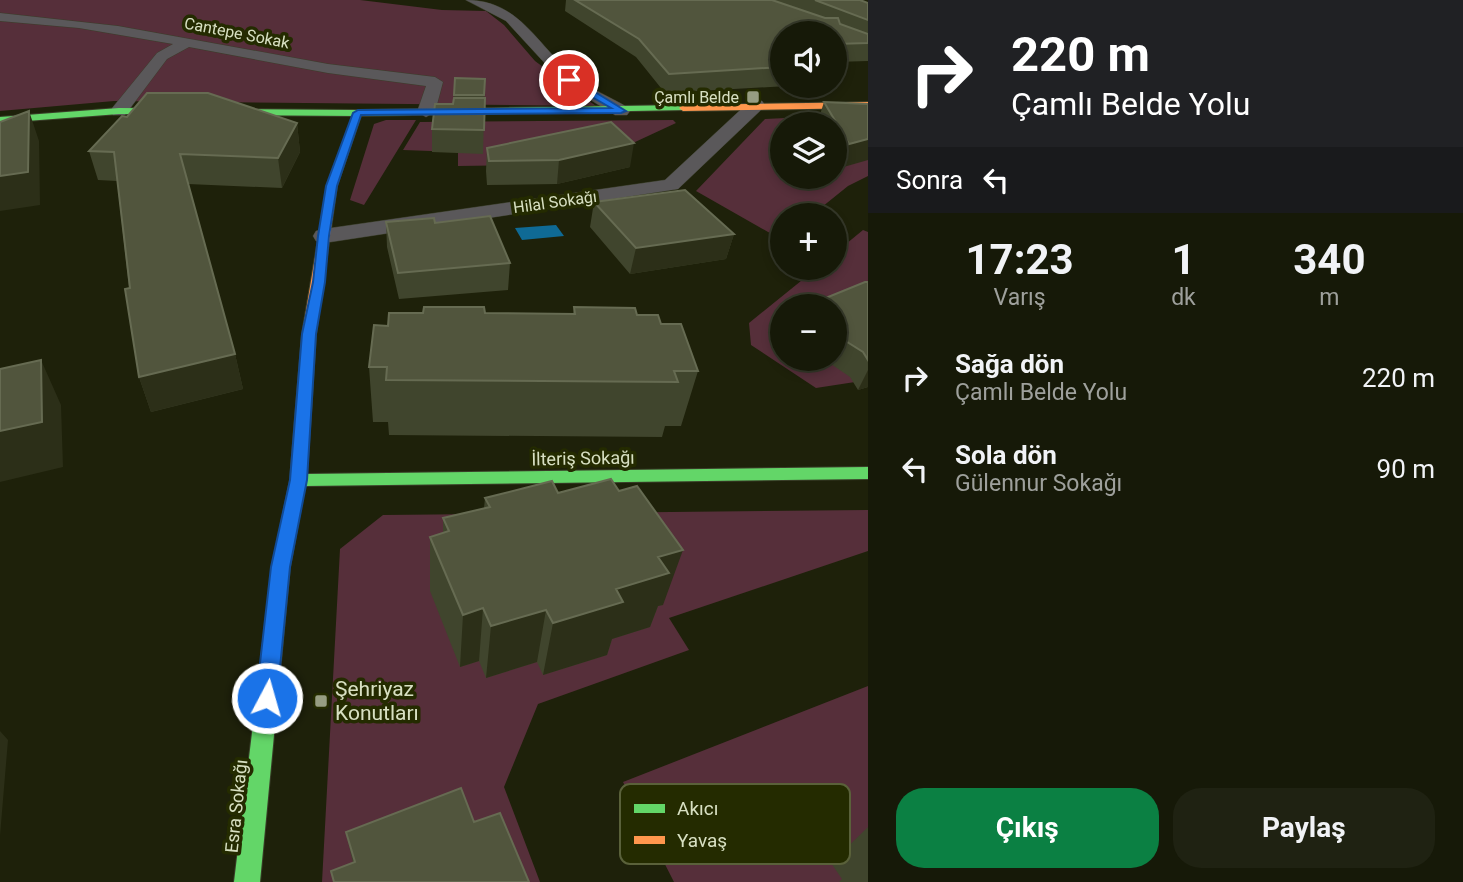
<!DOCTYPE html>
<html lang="tr">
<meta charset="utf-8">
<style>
body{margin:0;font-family:Roboto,sans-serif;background:#1f2212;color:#f1f3f6;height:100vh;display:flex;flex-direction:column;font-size:26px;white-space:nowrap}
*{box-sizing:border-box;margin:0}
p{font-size:23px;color:#9ea09c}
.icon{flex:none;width:38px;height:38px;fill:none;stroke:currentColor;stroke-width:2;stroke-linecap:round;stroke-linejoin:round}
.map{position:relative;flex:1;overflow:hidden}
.side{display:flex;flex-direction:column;background:#161908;width:595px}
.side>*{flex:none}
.banner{background:#202124;color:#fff;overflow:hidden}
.buttons{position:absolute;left:770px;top:21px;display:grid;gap:14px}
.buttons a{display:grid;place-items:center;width:77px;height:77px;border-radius:50%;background:#161908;box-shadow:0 4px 10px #0003,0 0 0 2px #353829;font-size:35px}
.pin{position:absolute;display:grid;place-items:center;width:60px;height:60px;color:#fff;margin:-30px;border:4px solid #fff;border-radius:50%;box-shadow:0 2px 7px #0007}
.me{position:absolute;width:77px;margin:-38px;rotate:6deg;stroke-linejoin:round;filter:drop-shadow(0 0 5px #0008)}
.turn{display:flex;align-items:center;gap:24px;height:147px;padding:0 28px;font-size:32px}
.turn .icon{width:91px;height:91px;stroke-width:2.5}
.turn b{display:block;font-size:49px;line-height:60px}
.then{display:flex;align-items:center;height:66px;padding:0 28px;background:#0003;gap:14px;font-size:26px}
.eta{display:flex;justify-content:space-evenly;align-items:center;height:119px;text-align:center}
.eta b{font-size:42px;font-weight:700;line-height:49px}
.action{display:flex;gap:14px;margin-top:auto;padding:14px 28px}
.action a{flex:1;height:80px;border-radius:28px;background:#0b8043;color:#fff;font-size:28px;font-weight:700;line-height:80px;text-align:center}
.action a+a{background:#1f2212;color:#f1f3f6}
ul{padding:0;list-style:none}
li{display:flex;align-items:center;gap:21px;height:91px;padding:0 28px}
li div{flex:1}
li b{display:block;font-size:26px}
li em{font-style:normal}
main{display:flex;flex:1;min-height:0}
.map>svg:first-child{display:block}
.green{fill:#562f3a;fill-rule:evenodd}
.water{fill:#0f6a95}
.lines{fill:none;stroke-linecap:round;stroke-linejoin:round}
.street-casing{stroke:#3a3e29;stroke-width:1}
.fast-casing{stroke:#3a3e29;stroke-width:2}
.slow-casing{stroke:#3a3e29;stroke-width:2}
.street{fill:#5a585a;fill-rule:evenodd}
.fast{fill:#63d668;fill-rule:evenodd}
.slow{fill:#ff974d;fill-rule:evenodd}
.wall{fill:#40452d}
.shaded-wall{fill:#2c2f18}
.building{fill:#51553d;stroke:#666b52;stroke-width:2}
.route{fill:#1a73e8;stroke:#114b97;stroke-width:2}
.poi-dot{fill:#979d82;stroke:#242b00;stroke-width:2.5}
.labels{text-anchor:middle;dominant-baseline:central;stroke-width:7;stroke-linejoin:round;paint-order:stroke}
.far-street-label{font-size:16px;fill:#d8e0c2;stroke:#242b00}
.far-poi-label{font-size:16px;fill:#d8e0c2;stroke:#242b00;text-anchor:end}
.street-label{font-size:18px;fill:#d8e0c2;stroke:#242b00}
.near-poi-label{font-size:21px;fill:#d8e0c2;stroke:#242b00;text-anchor:start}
.key{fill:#242b00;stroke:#5a613a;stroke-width:2}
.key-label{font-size:19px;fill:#d8e0c2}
</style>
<main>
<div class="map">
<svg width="868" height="882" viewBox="0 0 868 882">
<rect width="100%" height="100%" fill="#1e210a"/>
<path class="green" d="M0 0H360L442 10 486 11 504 25 535 61 596 106 114 101 0 111Z
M868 114V176L848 186 812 215H782V240L696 191 765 119ZM782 124H835V177H782Z
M386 120H416L364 205 350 200 374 124Z
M673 120 676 123 620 149 529 165 458 166V152L403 150 420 122Z
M863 230 868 232V380L816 388 751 345 749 323 817 268H835V253ZM782 306H835V359H782Z
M868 510V551L669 618 689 650 538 704 504 787 540 882H322L340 549 383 515Z
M868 686V882H674L623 782Z"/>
<path class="water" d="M556 225 564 236 522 240 515 228Z"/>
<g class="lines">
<g class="street-casing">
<path id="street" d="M466 0C521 0 537 47 575 76 590 89 610 97 627 107L630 111 627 115H615L563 83 506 21Z
M0 13 118 26 328 64 435 77 443 82 435 112 426 117 417 112 426 86 328 73 189 47 167 59 125 115H113L110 111 113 107 157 53 173 44 79 28 0 21Z
M756 100 762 101 765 105 762 109 678 189 324 243 316 241 313 236 316 231 324 229 665 180 750 101Z"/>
</g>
<g class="fast-casing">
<path id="fast" d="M683 105 687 108 686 110 358 116 119 114 0 123V117L119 108 358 110Z
M302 424 310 429 307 474 868 467V479L305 486 290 567 260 882H234L272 567 290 480 294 429Z"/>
</g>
<g class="slow-casing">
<path id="slow" d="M868 102V108L683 111 679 108 683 105Z
M358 110 362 113 337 186 316 334 310 429 302 434 294 429 302 334 327 186 354 113Z"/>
</g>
<use href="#street" class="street"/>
<use href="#fast" class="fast"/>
<use href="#slow" class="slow"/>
</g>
<path class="wall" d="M566 0H860L868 3V61L835 62V33H782V86H788L665 93 636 57 565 11Z
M485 79 483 154 432 152V129L453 104 454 95Z
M824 102 868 104 840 168 835 158V124H817Z
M297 123 300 152 282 188 188 184 235 354 243 389 151 412 139 377 117 181 98 180 89 151Z
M487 148 630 167 557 184 487 185 486 171Z
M594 202 734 234 726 259 630 274 590 227Z
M386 222 435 223 510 263 508 290 399 299 387 247Z
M868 282V387L858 390 850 377 825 360 817 364 810 359H835V306Z
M574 307 637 315 661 324 698 371 681 426H665L662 437 389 435 388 422H373L369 367 388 326 485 313 573 314Z
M558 493 663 605 658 606 650 627 612 639 607 655 543 675 537 662 486 678 479 661 460 667 430 591V537L443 533V518L484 508 485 498Z
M474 822 353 863 346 832Z
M868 827V882H839L842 879 831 863Z"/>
<path class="shaded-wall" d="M29 111 39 141 40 205 0 211V176Z
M297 123 300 152 282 188 278 158Z
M868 139V160L840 168 849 144Z
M634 143 630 167 557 184 559 160Z
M734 234 726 259 630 274 636 248Z
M235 354 243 389 151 412 139 377Z
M819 359H826L825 360 817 364Z
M41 360 61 405 63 467 0 482V431Z
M868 370V387L858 390Z
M683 550 663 605 658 606 650 627 612 639 607 655 543 675 553 623 616 589 658 557Z
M483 608 479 661 460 667 463 615Z
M546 610 537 662 486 678 491 626Z
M0 731 8 740 0 836Z"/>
<path class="building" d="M575 0H772L825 18H838L840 24 868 34V43L835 44V33H782V67L669 74 639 39Z
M815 0H860L868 3V20Z
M455 78 485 79 484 95H454Z
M147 93H208L297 123 278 158 180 154 235 354 139 377 125 289 130 288 114 152 89 151 122 116 127 117Z
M454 98H485L484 130 432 129 435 104H453Z
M824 102 868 104V139L849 144Z
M29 111 28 172 0 176V122Z
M611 122 634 143 559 160 489 161 487 148Z
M685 190 734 234 636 248 594 202Z
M490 216 510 263 398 273 386 222 434 218 435 223Z
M865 282H868V360L863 352 836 335 835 336V306H806Z
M424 307H484L485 313 575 314 574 307 635 308 637 315H658L661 324H681L698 371H674L678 382 386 380 387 367H369L374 325 388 326 389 313H423Z
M41 360 42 422 0 431V369Z
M611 479 619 491 637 486 683 550 658 557 669 573 616 589 623 602 553 623 546 610 491 626 483 608 463 615 430 537 449 531 443 518 490 507 485 498 552 481 558 493Z
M461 788 474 822 500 813 529 882H334L331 871 355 862 346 832Z"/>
<path class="route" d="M566 78H572L626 111 621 113 361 115 337 186 329 236 325 282 316 334 307 480 290 567 277 698 274 705 267 708 259 705 256 698 271 567 290 480 302 334 313 282 318 236 326 186 353 113 358 110 611 108 566 82Z"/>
<g class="poi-dot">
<rect x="746" y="90" width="14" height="14" rx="3.5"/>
<rect x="314" y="694" width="14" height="14" rx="3.5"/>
</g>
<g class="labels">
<g class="far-street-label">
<text transform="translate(237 33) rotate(11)">Cantepe Sokak</text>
<text transform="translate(555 202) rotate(-8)">Hilal Sokağı</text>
</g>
<g class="far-poi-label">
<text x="739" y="97">Çamlı Belde</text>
</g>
<g class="street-label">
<text transform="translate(583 458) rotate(-1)">İlteriş Sokağı</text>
<text transform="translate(236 806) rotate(-84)">Esra Sokağı</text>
</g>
<g class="near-poi-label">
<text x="335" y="689">Şehriyaz<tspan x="335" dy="24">Konutları</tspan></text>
</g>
</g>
<rect x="620" y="784" width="230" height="80" rx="10" class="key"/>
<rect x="634" y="804" width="31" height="9" fill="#63d668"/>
<rect x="634" y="836" width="31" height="8" fill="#ff974d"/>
<g class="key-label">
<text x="677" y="815">Akıcı</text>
<text x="677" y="847">Yavaş</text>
</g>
</svg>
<div class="buttons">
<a><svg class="icon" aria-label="sound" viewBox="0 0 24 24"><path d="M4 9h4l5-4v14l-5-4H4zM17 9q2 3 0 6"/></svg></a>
<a><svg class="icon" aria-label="layers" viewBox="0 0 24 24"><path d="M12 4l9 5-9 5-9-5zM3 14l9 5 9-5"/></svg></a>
<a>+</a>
<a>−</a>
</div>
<div class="pin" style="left:569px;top:80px;background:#d93025"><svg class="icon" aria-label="arrive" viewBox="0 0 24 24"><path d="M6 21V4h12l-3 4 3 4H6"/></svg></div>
<svg class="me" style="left:267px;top:698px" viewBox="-20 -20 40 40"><circle r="17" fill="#1a73e8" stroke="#fff" stroke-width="3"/><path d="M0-11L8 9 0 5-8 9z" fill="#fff"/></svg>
</div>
<section class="side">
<div class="banner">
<div class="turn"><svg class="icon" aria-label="right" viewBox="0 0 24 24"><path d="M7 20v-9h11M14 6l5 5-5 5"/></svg><div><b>220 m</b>Çamlı Belde Yolu</div></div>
<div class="then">Sonra<svg class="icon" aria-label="left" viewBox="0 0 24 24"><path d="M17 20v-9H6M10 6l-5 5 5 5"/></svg></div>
</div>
<div class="eta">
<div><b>17:23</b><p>Varış</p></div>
<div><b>1</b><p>dk</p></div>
<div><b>340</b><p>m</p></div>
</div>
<ul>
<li><svg class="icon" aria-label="right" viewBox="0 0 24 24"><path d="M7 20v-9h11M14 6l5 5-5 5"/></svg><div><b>Sağa dön</b><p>Çamlı Belde Yolu</p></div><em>220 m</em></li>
<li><svg class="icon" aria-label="left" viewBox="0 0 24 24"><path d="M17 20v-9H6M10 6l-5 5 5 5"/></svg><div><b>Sola dön</b><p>Gülennur Sokağı</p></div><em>90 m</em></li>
</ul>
<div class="action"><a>Çıkış</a><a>Paylaş</a></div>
</section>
</main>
